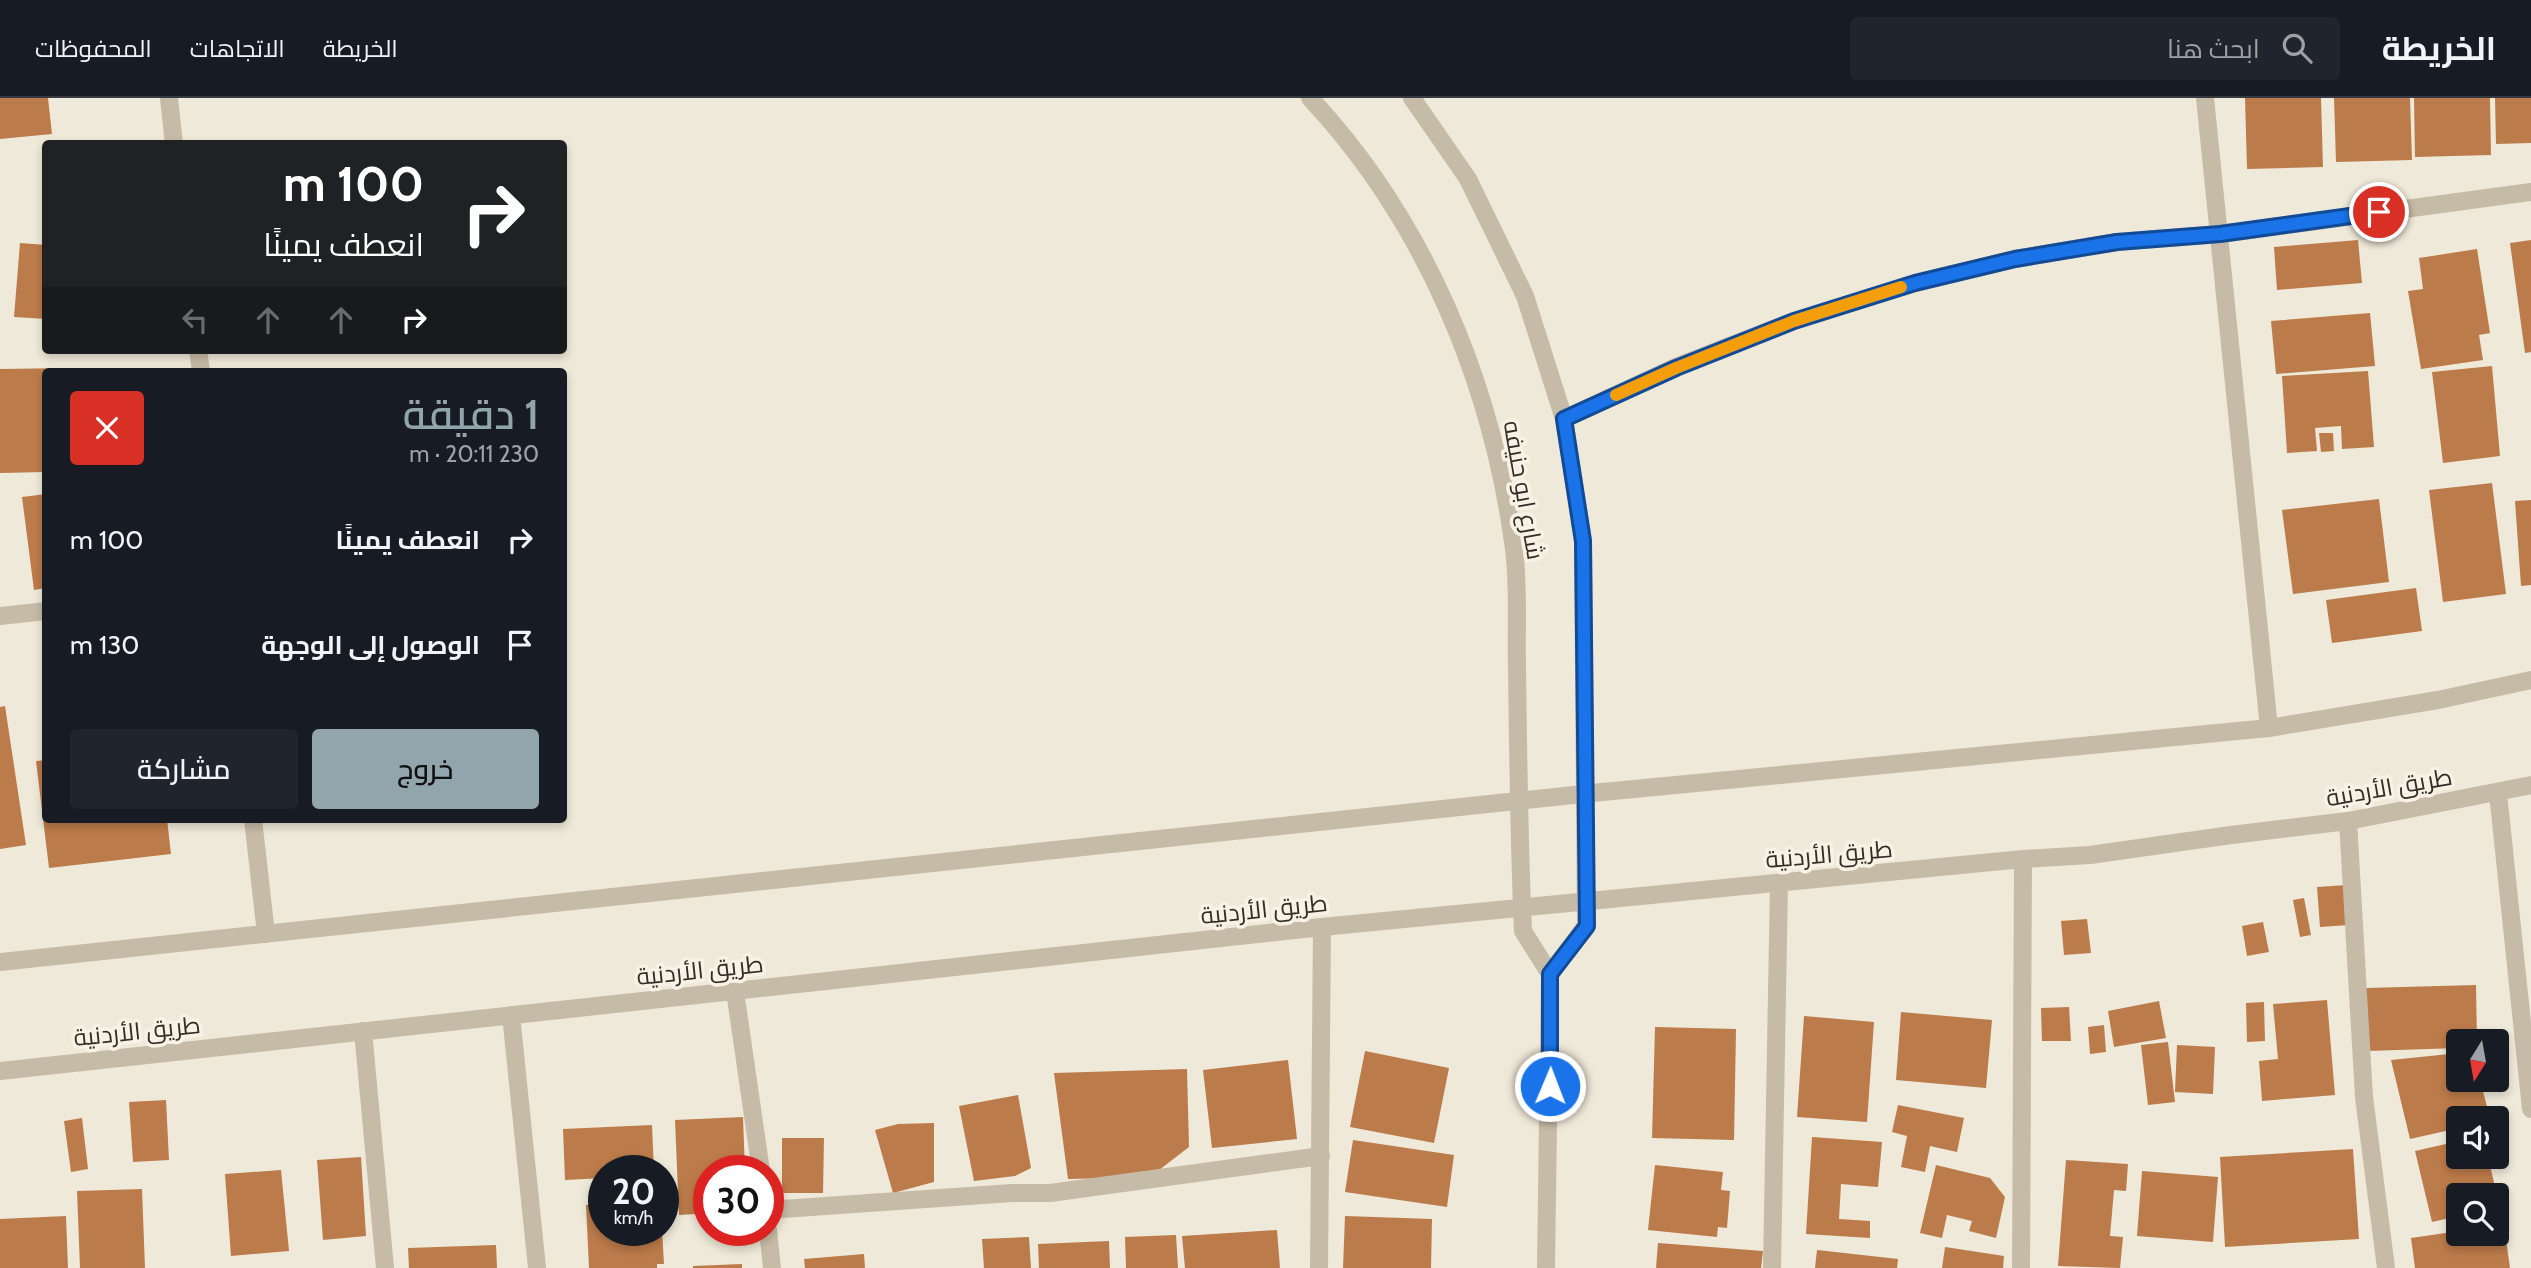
<!DOCTYPE html>
<html lang="ar">
<meta charset="utf-8">
<style>
body{margin:0;font-family:Cabin,Cairo,sans-serif;background:#20242c;color:#f1f3f6;direction:rtl;height:100vh;display:flex;flex-direction:column;font-size:26px;white-space:nowrap}
*{box-sizing:border-box;margin:0}
p{font-size:23px;color:#9ea1a6}
.icon{flex:none;width:38px;height:38px;fill:none;stroke:currentColor;stroke-width:2;stroke-linecap:round;stroke-linejoin:round}
.map{position:relative;flex:1;overflow:hidden;direction:ltr}
.side{position:absolute;left:42px;top:270px;width:525px;height:455px;display:flex;flex-direction:column;background:#171b24;border-radius:7px;box-shadow:0 4px 10px #0003;direction:rtl}
.side>*{flex:none}
.banner{position:absolute;left:42px;top:42px;width:525px;height:214px;border-radius:7px;box-shadow:0 4px 10px #0003;direction:rtl;background:#202124;color:#fff;overflow:hidden}
.needle{width:46px;rotate:191deg}
.tools{position:absolute;left:2446px;top:931px;display:grid;gap:14px}
.tools a{display:grid;place-items:center;width:63px;height:63px;border-radius:7px;background:#171b24;box-shadow:0 4px 10px #0003;font-size:35px}
.speed{position:absolute;left:588px;top:1057px;display:flex;gap:14px;font-size:35px;font-weight:700;text-align:center}
.speed>*{display:grid;place-content:center;width:91px;height:91px;border-radius:50%;background:#171b24;box-shadow:0 4px 10px #0003;line-height:1}
.speed small{font-size:18px;font-weight:400}
.speed .limit{border:10px solid #d22;background:#fff;color:#111}
.pin{position:absolute;display:grid;place-items:center;width:60px;height:60px;color:#fff;margin:-30px;border:4px solid #fff;border-radius:50%;box-shadow:0 2px 7px #0007}
.me{position:absolute;width:77px;margin:-38px;rotate:1deg;stroke-linejoin:round;filter:drop-shadow(0 0 5px #0008)}
.turn{display:flex;align-items:center;gap:24px;height:147px;padding:0 28px;font-size:32px}
.turn .icon{width:91px;height:91px;stroke-width:2.5}
.turn b{display:block;font-size:49px;line-height:60px}
.lanes{display:flex;align-items:center;height:66px;padding:0 28px;background:#0003;justify-content:center;gap:35px;direction:ltr}
.lanes .off{opacity:.35}
.round{display:grid;place-items:center;flex:none;width:74px;height:74px;border-radius:7px;background:#20242c}
.overview{display:flex;align-items:center;justify-content:space-between;height:119px;padding:0 28px}
h1{font-size:42px;font-weight:600;line-height:52px;color:#92a4ac}
.button{display:flex;gap:14px;margin-top:auto;padding:14px 28px}
.button a{flex:1;height:80px;border-radius:7px;background:#92a4ac;color:#111;font-size:28px;font-weight:600;line-height:80px;text-align:center}
.button a+a{background:#20242c;color:#f1f3f6}
ul{padding:0;list-style:none}
li{display:flex;align-items:center;gap:21px;height:105px;padding:0 28px}
li div{flex:1}
li b{display:block;font-size:26px}
li em{font-style:normal}
header{display:flex;align-items:center;gap:42px;box-sizing:border-box;height:98px;padding:0 35px;background:#171b24;border-bottom:2px solid #363941}
header strong{font-size:33px}
nav{display:flex;gap:38px;margin-inline-start:auto;font-size:24px}
.search{width:490px;height:63px;background:#20242c;display:flex;align-items:center;gap:18px;box-sizing:border-box;padding:0 24px;border-radius:7px;color:#9ea1a6;font-size:26px}
.map>svg:first-child{display:block}
.building{fill:#bc7b4a}
.lines{fill:none;stroke-linecap:round;stroke-linejoin:round}
.minor{stroke:#c6bba6;stroke-width:18}
.route-casing{stroke:#114b97;stroke-width:18}
.route{stroke:#1a73e8;stroke-width:12}
.slow{stroke:#f59e0b;stroke-width:12}
.labels{text-anchor:middle;dominant-baseline:central;stroke-width:7;stroke-linejoin:round;paint-order:stroke}
.street-label{font-size:24px;fill:#332d26;stroke:#f7f2e5}
</style>
<header>
<strong>الخريطة</strong>
<div class="search"><svg class="icon" aria-label="search" viewBox="0 0 24 24"><circle cx="10" cy="10" r="6"/><path d="M15 15l6 6"/></svg>ابحث هنا</div>
<nav><a>الخريطة</a><a>الاتجاهات</a><a>المحفوظات</a></nav>
</header>
<div class="map">
<svg width="2531" height="1170" viewBox="0 0 2531 1170">
<rect width="100%" height="100%" fill="#efe9d9"/>
<path class="building" d="M0 0H48L52 36 0 41Z
M2245 0H2321L2323 69 2247 71Z
M2334 0H2410L2412 62 2336 64Z
M2414 0H2490L2491 57 2415 59Z
M2495 0H2531V45L2496 46Z
M2358 142 2362 185 2277 192 2274 149Z
M2531 142V254L2525 255 2510 145Z
M20 145 46 147V221L14 219Z
M2477 151 2490 235 2479 237 2483 262 2421 271 2408 193 2423 191 2419 160Z
M2370 215 2375 268 2276 276 2271 223Z
M2492 268 2500 358 2443 365 2432 274Z
M70 270V273H46V374L0 375V271Z
M2368 273 2374 349 2342 351 2341 328 2315 330 2317 353 2287 355 2282 278Z
M2319 335H2333L2334 353 2321 354Z
M2492 385 2506 496 2443 504 2429 392Z
M46 396V490L34 492 22 399Z
M2379 401 2389 484 2293 496 2282 412Z
M2531 402V487L2521 488 2515 403Z
M2416 490 2422 533 2332 545 2326 502Z
M5 608 26 747 0 751V609Z
M46 662V721H167L171 756 49 770 36 663Z
M2347 787 2349 827 2320 829 2317 789Z
M2304 800 2311 837 2300 839 2293 802Z
M2087 821 2091 855 2064 857 2061 823Z
M2263 824 2269 854 2247 858 2242 828Z
M2476 887 2477 943H2459V950L2367 953 2366 890Z
M2327 902 2335 997 2262 1003 2259 963 2278 961 2273 906Z
M2159 903 2166 940 2114 949 2108 913Z
M2264 904 2265 943 2247 944 2246 905Z
M2069 909 2071 943H2042L2041 910Z
M1901 914 1992 922 1986 990 1896 982Z
M1804 918 1874 924 1867 1024 1797 1019Z
M2104 927 2106 954 2090 956 2088 929Z
M1655 929 1736 931 1734 1042 1652 1040Z
M2168 944 2175 1004 2148 1007 2141 947Z
M2177 947 2215 949 2213 996 2175 994Z
M1365 953 1449 970 1434 1045 1350 1029Z
M2459 955V982H2480L2490 1020H2459V1030L2410 1041 2391 962Z
M1288 962 1297 1041 1212 1050 1203 972Z
M1187 971 1189 1049 1150 1079 1068 1081 1054 975Z
M1018 997 1031 1070 1015 1078 974 1083 959 1008Z
M166 1002 169 1062 133 1064 129 1004Z
M1898 1007 1964 1020 1957 1054 1930 1048 1925 1074 1901 1069 1907 1038 1892 1034Z
M743 1019 745 1073H709V1092H695L696 1116 679 1117 675 1022Z
M82 1020 88 1071 71 1074 64 1023Z
M934 1025V1084L893 1095 875 1032 898 1026Z
M652 1027 654 1073H604V1080L565 1082 563 1031Z
M1812 1039 1882 1044 1878 1089 1841 1086 1839 1121 1870 1123V1140L1806 1136Z
M782 1040H824L823 1095H782Z
M1353 1042 1454 1057 1447 1109 1345 1094Z
M2459 1043V1059H2488L2497 1097H2459V1118L2432 1124 2415 1053Z
M2353 1051 2359 1141 2225 1149 2220 1059Z
M361 1059 366 1138 323 1142 317 1062Z
M2066 1062 2128 1066 2126 1093 2114 1092 2110 1138 2123 1139 2120 1170 2058 1168Z
M1655 1067 1723 1074 1721 1092 1730 1093 1727 1130 1718 1129 1717 1139 1648 1132Z
M1936 1067 1990 1080 2005 1099 1996 1140 1969 1133 1972 1123 1947 1117 1942 1140 1920 1135Z
M281 1072 289 1153 231 1158 225 1076Z
M2142 1073 2218 1079 2213 1144 2137 1138Z
M142 1091 145 1170H80L77 1093Z
M604 1106V1132H662L664 1166H657V1170H589L586 1107Z
M66 1118 68 1170H0V1121Z
M1345 1118 1432 1121 1431 1170H1343Z
M2504 1127 2510 1170H2415L2411 1140 2459 1133V1136H2497V1128Z
M1277 1132 1280 1170H1185L1182 1138Z
M1176 1137 1178 1170H1126L1125 1139Z
M1029 1139 1031 1170H984L982 1141Z
M1109 1143 1110 1170H1039L1038 1146Z
M1658 1145 1763 1153 1761 1170H1656Z
M496 1147 497 1170H409L408 1150Z
M1945 1149 2004 1158 2003 1170H1942Z
M1817 1152 1898 1161 1897 1170H1815Z
M864 1156 865 1170H805L804 1161Z
M742 1166V1170H693V1168Z"/>
<g class="lines">
<path class="minor" d="M169 0 174 46
M1310 0C1425 123 1492 285 1514 451 1519 489 1516 530 1517 568 1518 656 1519 745 1523 833L1550 876 1546 1170
M1412 0 1468 81 1525 198 1564 321 1583 443 1586 828 1550 876
M2205 0 2269 630
M198 252 201 273
M1564 321 1676 269 1794 223 1915 185 2015 161 2117 144 2220 136 2531 94
M0 518 46 513
M2498 695 2531 1011
M253 721 266 836
M2348 723 2364 999 2386 1170
M0 864 1592 695 2269 630 2438 602 2531 582
M735 893 761 1073
M511 917 537 1170
M363 933 385 1170
M0 973 1322 829 2023 761 2090 757 2231 737 2348 723 2531 687
M768 1112 1012 1095H1050L1321 1058
M768 1132 772 1170
M1319 1170 1322 829
M1772 1170 1779 785
M2021 1170 2023 761"/>
</g>
<g class="lines">
<g class="route-casing">
<path id="route" d="M1550 988V876L1587 828 1583 443 1564 321 1676 270 1794 223 1915 185 2015 161 2117 144 2220 136 2379 114"/>
</g>
<use href="#route" class="route"/>
<path class="slow" d="M1616 297 1676 270 1794 223 1901 189"/>
</g>
<g class="labels">
<g class="street-label">
<text transform="translate(1524 392) rotate(80)">شارع ابو حنيفه</text>
<text transform="translate(2389 689) rotate(-10)">طريق الأردنية</text>
<text transform="translate(1829 756) rotate(-5)">طريق الأردنية</text>
<text transform="translate(1264 811) rotate(-6)">طريق الأردنية</text>
<text transform="translate(700 872) rotate(-6)">طريق الأردنية</text>
<text transform="translate(137 933) rotate(-6)">طريق الأردنية</text>
</g>
</g>
</svg>
<div class="tools">
<a><svg class="needle" viewBox="-14 -14 28 28"><path d="M0-13l5 13h-10z" fill="#e53935"/><path d="M0 13l5-13h-10z" fill="#9ea1a6"/></svg></a>
<a><svg class="icon" aria-label="sound" viewBox="0 0 24 24"><path d="M4 9h4l5-4v14l-5-4H4zM17 9q2 3 0 6"/></svg></a>
<a><svg class="icon" aria-label="search" viewBox="0 0 24 24"><circle cx="10" cy="10" r="6"/><path d="M15 15l6 6"/></svg></a>
</div>
<div class="speed"><div>20<small>km/h</small></div><div class="limit">30</div></div>
<div class="pin" style="left:2379px;top:114px;background:#d93025"><svg class="icon" aria-label="arrive" viewBox="0 0 24 24"><path d="M6 21V4h12l-3 4 3 4H6"/></svg></div>
<svg class="me" style="left:1550px;top:988px" viewBox="-20 -20 40 40"><circle r="17" fill="#1a73e8" stroke="#fff" stroke-width="3"/><path d="M0-11L8 9 0 5-8 9z" fill="#fff"/></svg>
<div class="banner">
<div class="turn"><svg class="icon" aria-label="right" viewBox="0 0 24 24"><path d="M7 20v-9h11M14 6l5 5-5 5"/></svg><div><b>100 m</b>انعطف يمينًا</div></div>
<div class="lanes"><svg class="icon off" aria-label="left" viewBox="0 0 24 24"><path d="M17 20v-9H6M10 6l-5 5 5 5"/></svg><svg class="icon off" aria-label="ahead" viewBox="0 0 24 24"><path d="M12 20V5M6 11l6-6 6 6"/></svg><svg class="icon off" aria-label="ahead" viewBox="0 0 24 24"><path d="M12 20V5M6 11l6-6 6 6"/></svg><svg class="icon" aria-label="right" viewBox="0 0 24 24"><path d="M7 20v-9h11M14 6l5 5-5 5"/></svg></div>
</div>
<section class="side">
<div class="overview"><div><h1>1 دقيقة</h1><p>230 m · 20:11</p></div><a class="round" style="background:#d93025;color:#fff"><svg class="icon" aria-label="close" viewBox="0 0 24 24"><path d="M6 6l12 12M18 6L6 18"/></svg></a></div>
<ul>
<li><svg class="icon" aria-label="right" viewBox="0 0 24 24"><path d="M7 20v-9h11M14 6l5 5-5 5"/></svg><div><b>انعطف يمينًا</b></div><em>100 m</em></li>
<li><svg class="icon" aria-label="arrive" viewBox="0 0 24 24"><path d="M6 21V4h12l-3 4 3 4H6"/></svg><div><b>الوصول إلى الوجهة</b></div><em>130 m</em></li>
</ul>
<div class="button"><a>خروج</a><a>مشاركة</a></div>
</section>
</div>
